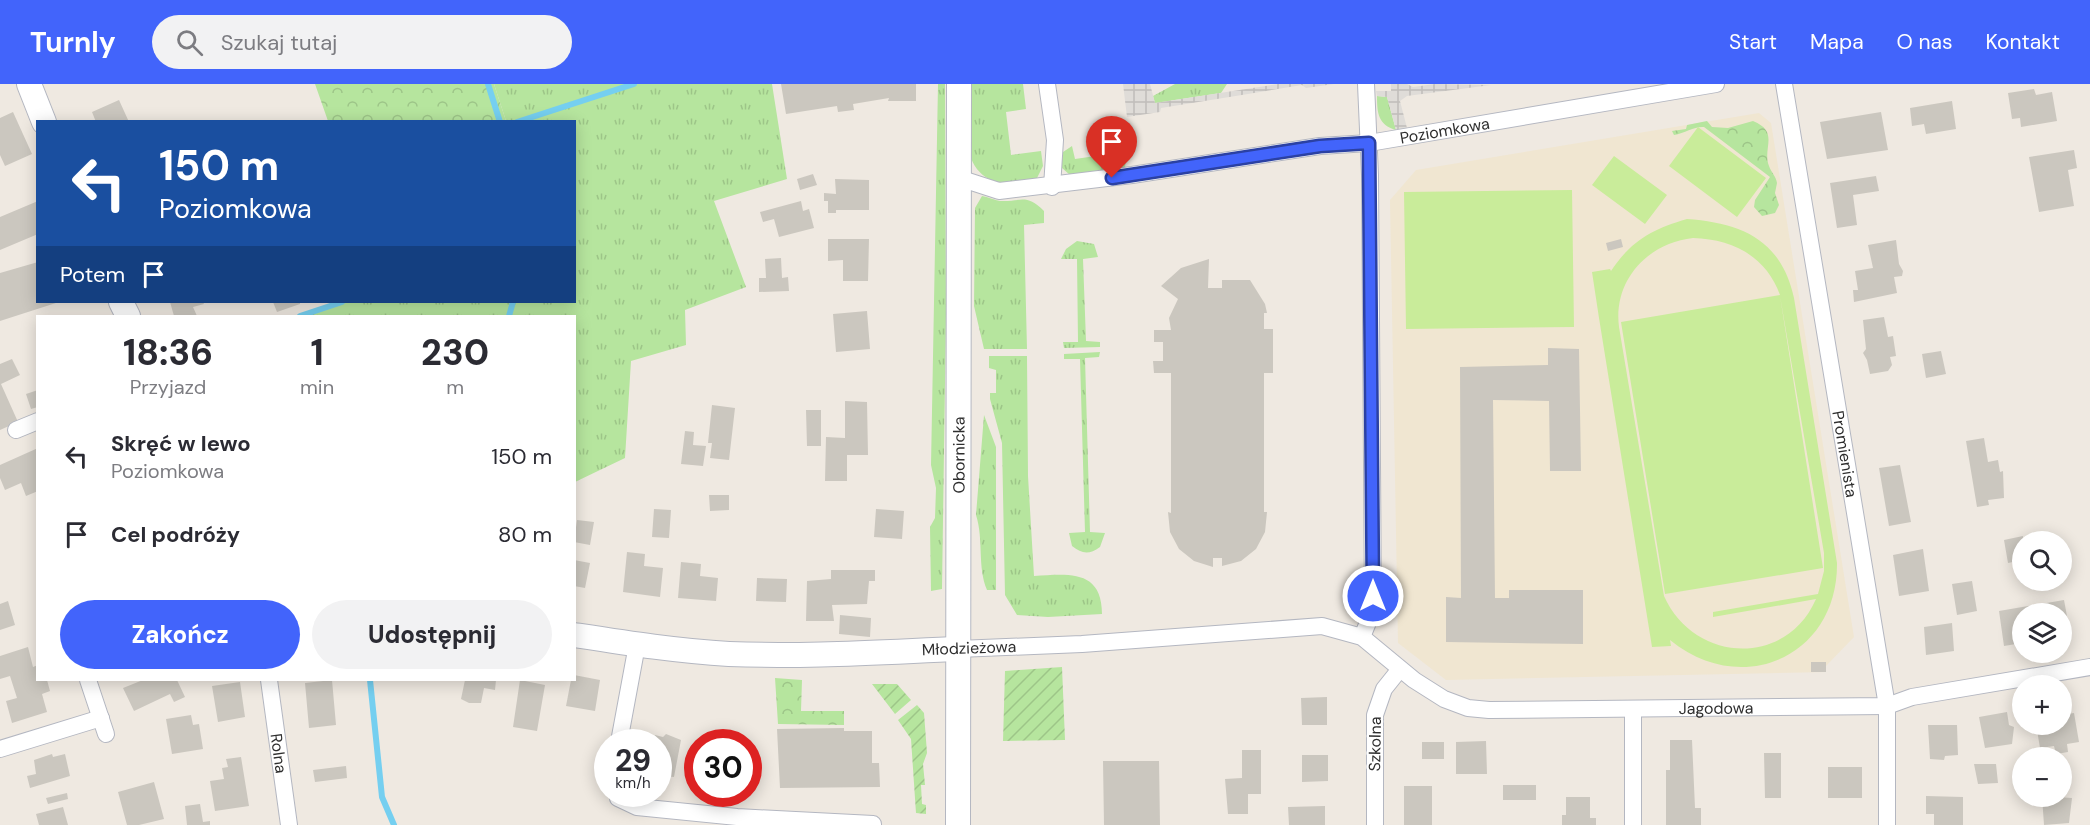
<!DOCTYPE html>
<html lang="pl">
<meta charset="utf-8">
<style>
body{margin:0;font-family:"DM Sans",sans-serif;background:#f2f2f3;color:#2b2b33;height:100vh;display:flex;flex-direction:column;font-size:22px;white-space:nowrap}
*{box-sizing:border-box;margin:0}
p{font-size:20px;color:#7c7c81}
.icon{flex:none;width:33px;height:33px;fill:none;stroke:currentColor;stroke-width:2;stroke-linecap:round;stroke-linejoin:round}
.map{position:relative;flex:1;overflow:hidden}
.drawer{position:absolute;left:36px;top:231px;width:540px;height:366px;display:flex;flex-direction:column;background:#fff;border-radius:0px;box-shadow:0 3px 15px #0003}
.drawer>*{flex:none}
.guide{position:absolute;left:36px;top:36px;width:540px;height:183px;border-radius:0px;box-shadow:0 3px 15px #0003;background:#1a4fa0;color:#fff;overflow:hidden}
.buttons{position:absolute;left:2012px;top:447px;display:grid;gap:12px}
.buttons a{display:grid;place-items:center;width:60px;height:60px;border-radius:50%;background:#fff;box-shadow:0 3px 15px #0003;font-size:30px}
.speed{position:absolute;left:594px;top:645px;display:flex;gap:12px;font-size:30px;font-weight:700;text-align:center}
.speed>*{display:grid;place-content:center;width:78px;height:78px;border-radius:50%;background:#fff;box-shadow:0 3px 15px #0003;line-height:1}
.speed small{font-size:15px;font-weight:400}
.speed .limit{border:9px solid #d22;background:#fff;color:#111}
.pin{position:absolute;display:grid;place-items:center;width:51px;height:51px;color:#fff;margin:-62px -26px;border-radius:50% 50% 50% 0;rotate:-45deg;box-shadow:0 0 6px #0007}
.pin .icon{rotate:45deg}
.me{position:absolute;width:66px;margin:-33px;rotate:0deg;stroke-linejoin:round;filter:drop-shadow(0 0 4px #0008)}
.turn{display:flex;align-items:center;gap:21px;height:126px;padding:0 24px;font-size:27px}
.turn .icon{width:78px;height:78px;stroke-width:2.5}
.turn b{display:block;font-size:42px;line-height:51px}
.then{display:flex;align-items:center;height:57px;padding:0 24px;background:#0003;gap:12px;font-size:22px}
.eta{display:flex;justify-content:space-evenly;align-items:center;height:102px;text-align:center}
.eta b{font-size:36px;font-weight:800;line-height:42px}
.button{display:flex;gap:12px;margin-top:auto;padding:12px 24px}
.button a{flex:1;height:69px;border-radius:36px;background:#4264fb;color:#fff;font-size:24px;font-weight:800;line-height:69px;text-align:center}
.button a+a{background:#f2f2f3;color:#2b2b33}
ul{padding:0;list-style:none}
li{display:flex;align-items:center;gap:18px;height:78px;padding:0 24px}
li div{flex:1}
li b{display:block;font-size:22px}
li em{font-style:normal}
header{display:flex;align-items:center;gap:36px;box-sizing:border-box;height:84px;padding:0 30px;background:#4264fb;color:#fff}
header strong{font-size:28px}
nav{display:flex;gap:33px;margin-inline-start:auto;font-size:21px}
.search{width:420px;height:54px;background:#f2f2f3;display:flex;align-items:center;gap:15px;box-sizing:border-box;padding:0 21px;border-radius:33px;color:#7c7c81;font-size:22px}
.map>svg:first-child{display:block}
.education{fill:#f0e6d1}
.grass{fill:url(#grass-tufts)}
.forest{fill:url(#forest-crowns)}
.garden{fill:url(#garden-furrows)}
.pitch{fill:#c9ec9a;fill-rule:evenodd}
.plaza{fill:url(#plaza-grid)}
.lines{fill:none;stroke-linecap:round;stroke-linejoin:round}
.stream{stroke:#75cff0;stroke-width:6}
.building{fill:#cbc7bf}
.street-casing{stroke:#b4b7c1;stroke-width:18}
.secondary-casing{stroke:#b4b7c1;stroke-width:26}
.street{stroke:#fff;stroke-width:16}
.secondary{stroke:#fff;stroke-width:24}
.route-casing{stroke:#2b41a3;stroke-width:15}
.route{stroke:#4264fb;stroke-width:10}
.labels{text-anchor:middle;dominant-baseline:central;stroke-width:4.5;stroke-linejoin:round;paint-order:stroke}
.street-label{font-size:16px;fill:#2e2e2e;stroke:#fff}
</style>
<header>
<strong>Turnly</strong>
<div class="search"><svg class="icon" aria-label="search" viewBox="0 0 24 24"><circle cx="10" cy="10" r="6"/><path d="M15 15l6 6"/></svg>Szukaj tutaj</div>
<nav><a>Start</a><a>Mapa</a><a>O nas</a><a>Kontakt</a></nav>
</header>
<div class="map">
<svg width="2090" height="741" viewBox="0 0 2090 741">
<defs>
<pattern id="grass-tufts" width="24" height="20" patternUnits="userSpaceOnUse" patternTransform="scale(1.5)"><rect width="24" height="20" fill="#b6e59e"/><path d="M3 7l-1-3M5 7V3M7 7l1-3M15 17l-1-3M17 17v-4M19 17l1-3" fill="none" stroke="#9dc588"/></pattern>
<pattern id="forest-crowns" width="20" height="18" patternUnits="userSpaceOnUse" patternTransform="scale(1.5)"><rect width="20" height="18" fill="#b6e59e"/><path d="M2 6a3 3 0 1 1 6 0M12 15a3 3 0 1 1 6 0" fill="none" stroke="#9dc588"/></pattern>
<pattern id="garden-furrows" width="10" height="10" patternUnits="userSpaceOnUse" patternTransform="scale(1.5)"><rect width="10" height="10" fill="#b6e59e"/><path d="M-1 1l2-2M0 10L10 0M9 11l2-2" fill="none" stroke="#9dc588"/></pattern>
<pattern id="plaza-grid" width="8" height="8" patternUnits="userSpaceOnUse" patternTransform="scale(1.5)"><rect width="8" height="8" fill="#dfdcd8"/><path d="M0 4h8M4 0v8" fill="none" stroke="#c0bdba"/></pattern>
</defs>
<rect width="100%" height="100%" fill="#efe9e1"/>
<path class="education" d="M1759 29 1771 39 1854 553 1826 582V588L1446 596 1398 559 1390 116 1416 86Z"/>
<path class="grass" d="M494 0H772L787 95 714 117 746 203 685 226 686 261 631 277 625 374 575 398 574 232H300L331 221V218H574V38L506 37Z
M938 0H945L946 230 942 505 931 507 930 443 935 434 936 404 931 381Z
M969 0H1023L1026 25 1006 28 1011 71 1041 67 1043 82 1035 98C1008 107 974 98 969 66 966 45 969 21 969 0Z
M1175 0H1227L1221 9 1155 19 1153 12Z
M1377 12 1387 13 1396 46C1378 41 1377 29 1377 12Z
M1128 52 1125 84 1070 91 1062 84 1061 74 1063 68 1072 62 1075 75 1123 68 1122 53Z
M982 112C988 113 994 116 1000 117 1021 118 1026 109 1044 127V139L1024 141 1027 265H984L974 222 975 124Z
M1077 157 1094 160 1098 173 1083 175 1086 257 1100 258V263L1064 264 1063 258H1078L1077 175H1061L1066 165Z
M1100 268 1099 273 1085 274 1090 448 1105 449 1100 463C1089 471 1082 470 1072 462L1069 449 1085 448 1080 275H1064V270Z
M989 272H1027L1028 392 1034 492C1068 490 1102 485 1102 530L1048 533 1017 531 1005 511 1002 359 990 315V309H996V286L989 284Z
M984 331 996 363V506H987C977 482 984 456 976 431Z"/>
<path class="forest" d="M315 0H494L506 37H328Z
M1707 37 1712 43 1728 44 1753 37C1780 48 1762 64 1769 82 1771 88 1776 92 1777 99L1775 109 1779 121 1775 129 1762 132 1754 123 1755 116 1770 93 1704 43C1695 42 1685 49 1674 51L1672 47 1686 45 1687 41Z
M775 594 802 596 801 627H844V641L778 640Z"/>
<path class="garden" d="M1062 583 1065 656 1003 657 1005 587Z
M872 600H897L911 616 895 630Z
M917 621 924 629 927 669 923 680 925 701H921L922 720 926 721V730L916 729 911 655 898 636Z"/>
<path class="pitch" d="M1698 43 1766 94 1737 133 1669 82Z
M1614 72 1667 111 1645 140 1592 101Z
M1572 106 1574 243 1406 245 1404 108Z
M1687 135C1741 139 1781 155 1794 214L1837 479C1838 572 1742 615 1670 556L1671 562 1652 563 1599 234 1592 188 1610 185 1611 187C1631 157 1652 145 1687 135ZM1693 154C1732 155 1766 172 1780 211L1621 238 1665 510 1823 484 1780 212 1824 469V487L1818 510 1713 528V533L1816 515C1786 584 1694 579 1664 512L1619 243C1613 196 1648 159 1693 154Z"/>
<path class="plaza" d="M1123 0H1150L1155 19 1278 0H1334L1306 4 1302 1 1248 10 1161 24 1160 28 1127 33Z
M1391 0H1407L1413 3 1435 0 1491 1 1407 12 1400 17 1407 44 1396 46 1387 13 1377 12 1376 7H1391Z"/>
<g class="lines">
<path class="stream" d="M488 0 500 38
M517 38 634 0
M300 232 342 218
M509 232 513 218
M370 596 382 713 394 741"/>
</g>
<path class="building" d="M781 0H916V17H888L889 14 853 20 854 26 838 28 837 22 786 30Z
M2034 5 2036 11 2052 8 2057 37 2021 43 2020 34 2012 35 2008 9Z
M119 16 129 38H96L92 28Z
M1952 17 1956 45 1926 50 1924 40 1912 42 1910 24Z
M13 28 32 70 5 82 0 71V34Z
M1881 28 1888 66 1827 75 1820 38Z
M2074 66 2077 84 2068 86 2074 122 2039 128 2029 73Z
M813 90 817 101 800 106 797 95Z
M1876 92 1879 107 1853 111 1857 141 1837 144 1830 99Z
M835 95 869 96V126H836V129H828V117H824V109L836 110Z
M38 117V150L0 166V133Z
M801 117 803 127 809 125 814 144 779 153 774 135 763 138 760 128Z
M828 155H869L868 197H843V176L828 177Z
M1621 155 1623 163 1608 167 1606 159Z
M1896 156 1899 180 1903 187 1902 192 1894 193 1897 209 1854 218 1853 206H1858L1855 187 1873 184 1868 161Z
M781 174 782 194 788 193 789 207 759 208V194H766L765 175Z
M1209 175 1208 204H1222V196H1250L1265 220 1267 229H1264V245H1273V289H1264V428H1267L1265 448 1256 465 1241 477 1222 482V474H1213V483L1194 477 1179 465 1170 448 1168 428 1171 429V289H1154L1153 277H1163V258H1154V246H1171L1169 234 1178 215 1161 202 1181 184Z
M38 178V218H59L0 237V189Z
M170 218H203L204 220 193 223 197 232H174Z
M273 218H300V220L277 228Z
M867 227 870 265 836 268 833 230Z
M1884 233 1888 253 1893 252 1896 272 1890 273 1892 281 1888 287 1870 290 1867 276 1863 269 1866 265 1863 236Z
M1548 264 1579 265 1581 387H1550L1549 317 1493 316 1495 514H1509V506H1583V560L1446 558V513L1461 514 1460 283 1548 281Z
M1941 267 1946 290 1926 294 1922 270Z
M12 275 20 291 1 300 18 338 0 346V280Z
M38 306V323L31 325 26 310Z
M845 317 867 318 868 371H847V397H825L826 353 845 354Z
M712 321 735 324 729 376 710 374 712 359H708Z
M806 326H821V362H807Z
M685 347 694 348 693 361 706 362 703 382 681 380Z
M1984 354 1988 378 1998 376 2000 388 2003 387 2004 414 1988 416 1989 421 1977 423 1966 357Z
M38 364V407L26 412 21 399 5 406 0 394V381Z
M1900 381 1911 438 1889 442 1879 384Z
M709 411H729V426L710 427Z
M654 425 671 426 669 454 652 453Z
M876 425 904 427 902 455 874 453Z
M577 436 594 438 590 461 574 458Z
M2023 452 2022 476 2008 479 2004 456Z
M1923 465 1929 507 1899 512 1893 471Z
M627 468 645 470 644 482 663 484 660 513 623 508Z
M574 476 590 479 585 504 574 502Z
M681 478 701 480 700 492 718 494 716 517 678 514Z
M831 486H875V497H869L867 520 832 521 834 537H806L807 497 831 495Z
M757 494 787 495 786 518 756 517Z
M1972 497 1977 527 1957 531 1952 500Z
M2064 516 2069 543 2061 544V530H2022V559L2004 562 1999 527Z
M8 517 15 541 0 546V520Z
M840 531 871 534 870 553 839 550Z
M1952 539 1954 567 1926 571 1924 543Z
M28 563 33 583 38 581V596H47L50 607 42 610 47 628 12 639 6 617 17 614 10 592 0 595V572Z
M1811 578H1826V588H1811Z
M574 591 600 596 595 627 566 622 571 596H574Z
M143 596H177L185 613 174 618 170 610 134 627 123 604Z
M332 596 336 641 309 644 305 599Z
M465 596H496L495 606 484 604 481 619H469L461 615Z
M520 596 545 601 537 647 513 643Z
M240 598 245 633 218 638 212 602Z
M1327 613V641H1302L1301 614Z
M2007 628 2009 641 2014 643 2012 660 1985 664 1979 633Z
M2074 629 2079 658 2067 660 2068 668 2056 670 2054 662 2040 664 2036 640H2061V631Z
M191 631 193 641 199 640 203 665 172 670 166 635Z
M1928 641H1957L1958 671 1945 672 1944 676 1930 675Z
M844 644V647H872V679H879L880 703 780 704 777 645Z
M666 650 681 656 674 693 658 691V658H653L655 651 663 653Z
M1670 656H1692L1695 724H1701V741H1666V686H1670Z
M1486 657 1487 690H1456V658Z
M1422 658H1444V675H1422Z
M1242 666H1261V710H1248V730H1228L1225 695 1242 694Z
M1764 669H1781V714H1765Z
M52 670 53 673 65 670 70 692 30 704 27 692 36 690 34 676Z
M1302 671H1328V697L1302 698Z
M241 673 249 722 215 727 210 697 224 695 222 684 228 683 226 675Z
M1103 677H1159L1160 741H1104Z
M1974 680H1996L1998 699 1978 700Z
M346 682 347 694 315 698 313 686Z
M1828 683H1862V714H1828Z
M154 698 164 735 139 741H127L118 708Z
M1503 701H1536V716H1503Z
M1404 702H1432V741H1404Z
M67 709 68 715 48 720 46 714Z
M1926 712 1963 713V741H1934V730H1926Z
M2042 712 2072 714 2069 739 2044 741Z
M1566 713H1590V734H1596V741H1562V731H1566Z
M200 720 203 738 210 737V741H187L185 722Z
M1325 722V741H1289L1288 723Z
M63 723 68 741H39L36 730Z"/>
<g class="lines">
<g class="street-casing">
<g id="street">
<path d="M1047 0 1055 56 1052 103"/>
<path id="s1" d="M1784 0 1887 622V741"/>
<path id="s2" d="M959 94 999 107 1132 91 1320 62 1369 59 1716 0"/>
<path d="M16 346 38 337"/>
<path d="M1362 553 1373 526 1370 91 1366 0"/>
<path id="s3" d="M958 565 1082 560 1322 542 1362 553 1414 596 1444 615 1468 624 1489 626 1887 622 1912 613 2090 583"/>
<path d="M88 596 106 650"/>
<path id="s4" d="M269 596 289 741"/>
<path d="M1633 625V741"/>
<path d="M619 658 637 561"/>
<path d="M0 665 101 634"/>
<path d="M618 710V714L637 723 737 733 873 740"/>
<path d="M1375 741V631L1384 605 1400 585"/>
</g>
</g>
<g class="secondary-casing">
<g id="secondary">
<path d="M29 0 44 38"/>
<path d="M121 218 128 232"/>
<path d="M574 551C626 559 677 567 729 570 805 573 882 568 958 565"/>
<path id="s5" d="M958 741 959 0"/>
</g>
</g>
<use href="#street" class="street"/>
<use href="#secondary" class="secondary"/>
</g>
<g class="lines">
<g class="route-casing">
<path id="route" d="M1112 94 1320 62 1369 59 1373 512"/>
</g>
<use href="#route" class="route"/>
</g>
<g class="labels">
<g class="street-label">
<text stroke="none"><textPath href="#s2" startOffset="492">Poziomkowa</textPath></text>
<text stroke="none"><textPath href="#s1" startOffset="375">Promienista</textPath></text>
<text stroke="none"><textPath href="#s5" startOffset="370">Obornicka</textPath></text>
<text transform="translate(969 564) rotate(-2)">Młodzieżowa</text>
<text stroke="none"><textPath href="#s3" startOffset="783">Jagodowa</textPath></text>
<text transform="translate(1375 660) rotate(-89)">Szkolna</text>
<text stroke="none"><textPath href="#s4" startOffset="74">Rolna</textPath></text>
</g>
</g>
</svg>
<div class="buttons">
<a><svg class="icon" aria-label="search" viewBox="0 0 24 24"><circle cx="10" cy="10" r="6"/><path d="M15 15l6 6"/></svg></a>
<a><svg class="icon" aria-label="layers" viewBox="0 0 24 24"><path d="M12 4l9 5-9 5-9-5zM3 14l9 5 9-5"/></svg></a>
<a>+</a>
<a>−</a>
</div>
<div class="speed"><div>29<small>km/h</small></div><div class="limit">30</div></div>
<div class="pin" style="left:1112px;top:94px;background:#d93025"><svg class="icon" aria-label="arrive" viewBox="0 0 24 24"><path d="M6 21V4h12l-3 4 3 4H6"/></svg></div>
<svg class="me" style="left:1373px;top:512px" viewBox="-20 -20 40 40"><circle r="17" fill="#4264fb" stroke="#fff" stroke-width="3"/><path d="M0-11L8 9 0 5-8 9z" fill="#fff"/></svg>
<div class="guide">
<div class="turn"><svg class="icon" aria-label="left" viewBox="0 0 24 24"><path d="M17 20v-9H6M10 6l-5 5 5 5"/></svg><div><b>150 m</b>Poziomkowa</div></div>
<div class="then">Potem<svg class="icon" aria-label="arrive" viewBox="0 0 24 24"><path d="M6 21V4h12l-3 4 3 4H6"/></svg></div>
</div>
<section class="drawer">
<div class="eta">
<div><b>18:36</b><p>Przyjazd</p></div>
<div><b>1</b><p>min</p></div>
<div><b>230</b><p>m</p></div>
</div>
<ul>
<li><svg class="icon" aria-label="left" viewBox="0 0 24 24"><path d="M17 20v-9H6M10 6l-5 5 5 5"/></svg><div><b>Skręć w lewo</b><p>Poziomkowa</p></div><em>150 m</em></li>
<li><svg class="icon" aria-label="arrive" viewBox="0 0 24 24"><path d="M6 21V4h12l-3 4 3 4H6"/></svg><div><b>Cel podróży</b></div><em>80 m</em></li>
</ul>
<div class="button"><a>Zakończ</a><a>Udostępnij</a></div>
</section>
</div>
